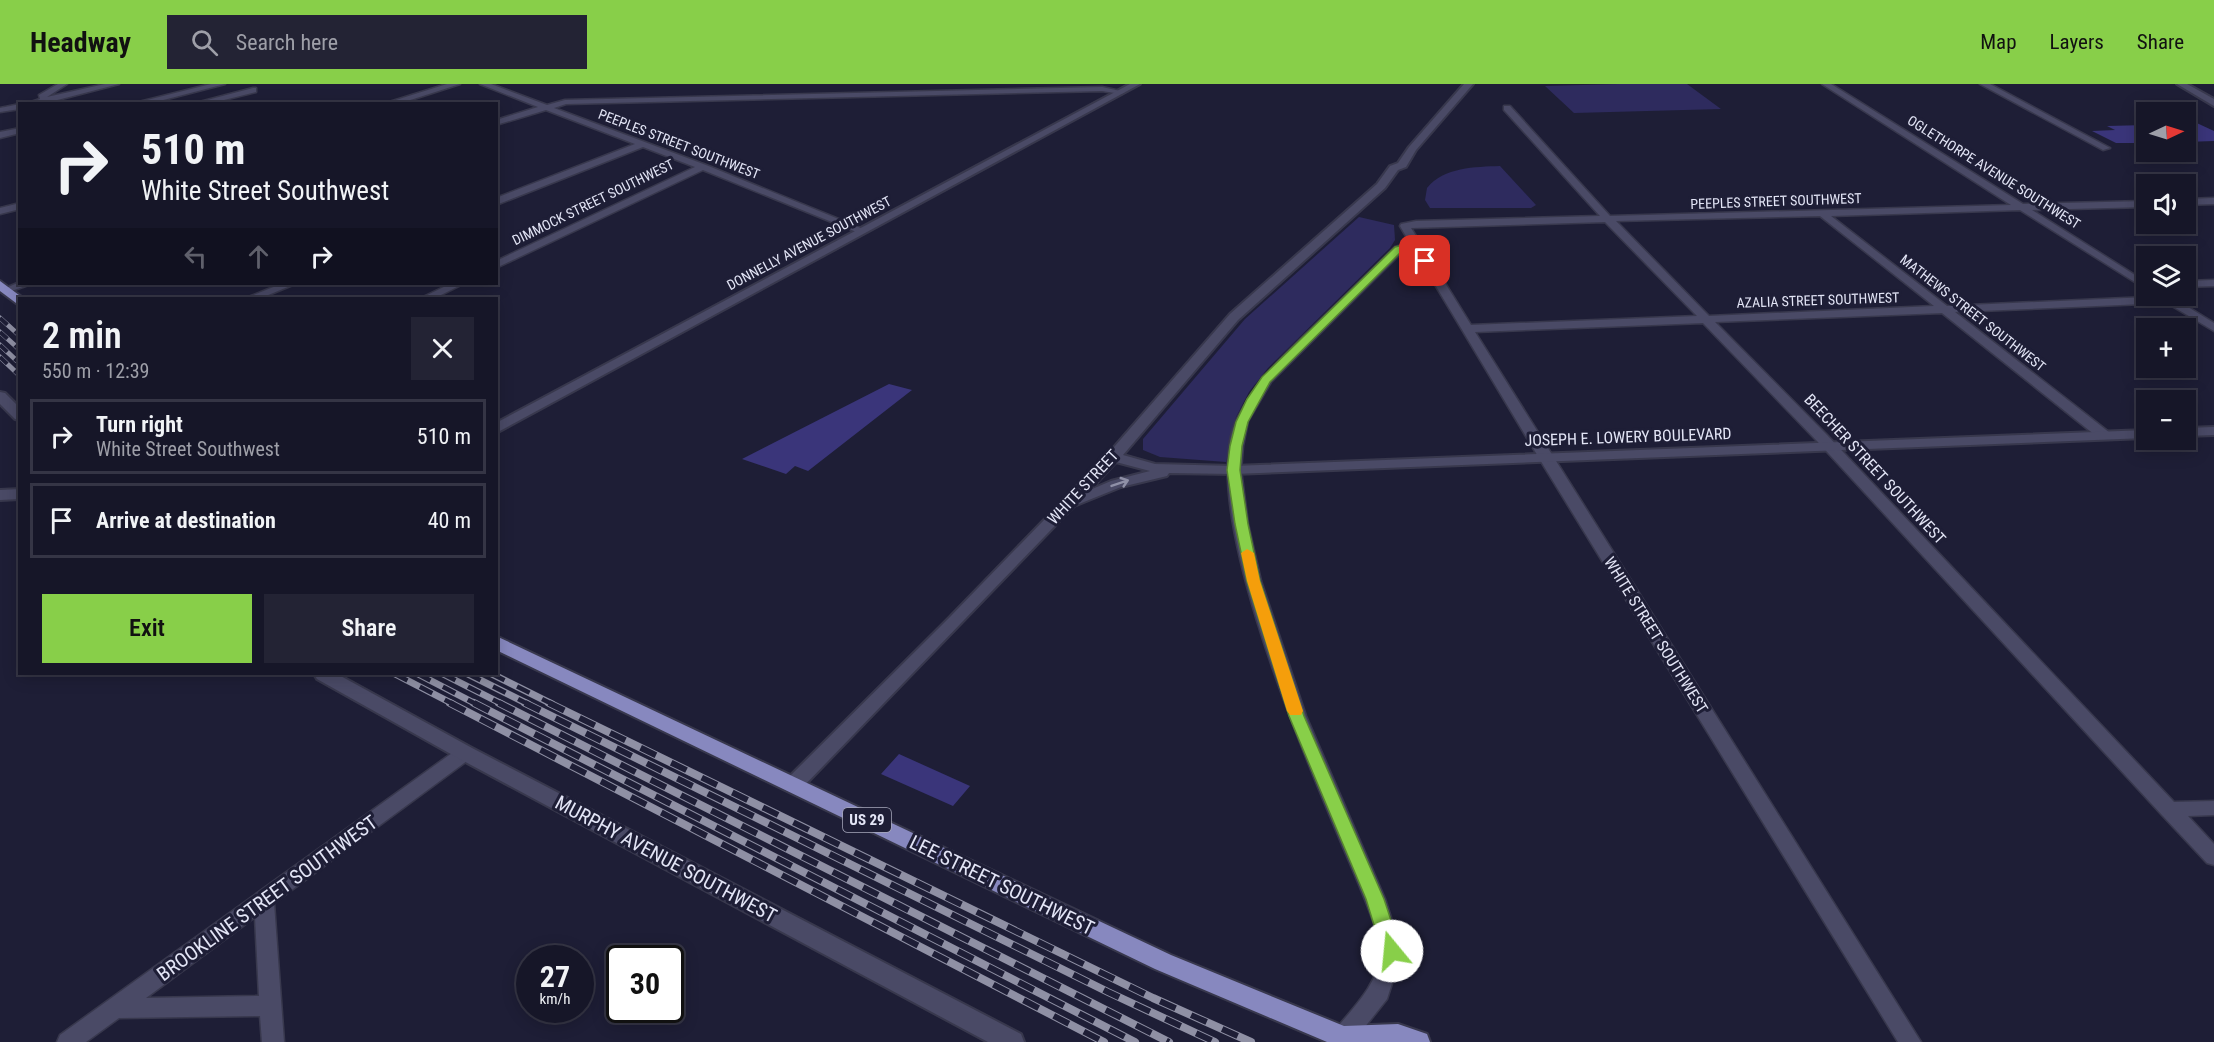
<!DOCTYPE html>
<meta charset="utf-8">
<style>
body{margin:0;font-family:"Roboto Condensed",sans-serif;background:#232334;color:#f1f3f6;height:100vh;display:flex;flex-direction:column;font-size:22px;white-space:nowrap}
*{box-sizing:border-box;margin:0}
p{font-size:20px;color:#9e9fa8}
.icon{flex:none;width:33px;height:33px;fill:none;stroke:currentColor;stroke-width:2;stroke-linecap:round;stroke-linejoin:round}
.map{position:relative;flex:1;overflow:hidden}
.panel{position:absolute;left:18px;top:213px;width:480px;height:378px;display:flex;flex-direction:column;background:#161628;border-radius:0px;box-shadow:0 3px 15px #0003,0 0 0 2px #353545}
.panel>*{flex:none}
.guide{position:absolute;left:18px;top:18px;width:480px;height:183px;border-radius:0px;box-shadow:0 3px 15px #0003,0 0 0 2px #353545;background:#161628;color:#f1f3f6;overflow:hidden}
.needle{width:39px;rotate:86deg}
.fabs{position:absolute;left:2136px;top:18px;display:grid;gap:12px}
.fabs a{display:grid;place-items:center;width:60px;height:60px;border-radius:0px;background:#161628;box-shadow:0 3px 15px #0003,0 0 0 2px #353545;font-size:30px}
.speed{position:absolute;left:516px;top:861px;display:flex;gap:12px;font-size:30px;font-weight:700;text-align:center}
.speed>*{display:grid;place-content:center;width:78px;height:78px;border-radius:50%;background:#161628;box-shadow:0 3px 15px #0003,0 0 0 2px #353545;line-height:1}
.speed small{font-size:15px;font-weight:400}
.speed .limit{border:3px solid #111;border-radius:9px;background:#fff;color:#111}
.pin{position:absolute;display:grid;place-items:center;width:51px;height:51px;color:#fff;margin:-26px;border-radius:12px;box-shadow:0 3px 9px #0006}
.me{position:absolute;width:66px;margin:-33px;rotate:343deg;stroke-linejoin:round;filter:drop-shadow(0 0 4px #0008)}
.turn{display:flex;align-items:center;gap:21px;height:126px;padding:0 24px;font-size:27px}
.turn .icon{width:78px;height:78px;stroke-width:2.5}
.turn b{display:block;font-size:42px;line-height:51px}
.lanes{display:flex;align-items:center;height:57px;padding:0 24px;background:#0003;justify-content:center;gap:30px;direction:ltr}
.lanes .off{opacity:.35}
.round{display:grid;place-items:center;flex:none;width:63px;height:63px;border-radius:0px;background:#232334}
.head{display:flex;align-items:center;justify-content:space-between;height:102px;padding:0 24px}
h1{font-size:36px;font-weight:600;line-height:45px}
.action{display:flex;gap:12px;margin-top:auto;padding:12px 24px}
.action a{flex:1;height:69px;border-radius:0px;background:#88cf49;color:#111;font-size:24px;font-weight:600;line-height:69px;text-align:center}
.action a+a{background:#232334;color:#f1f3f6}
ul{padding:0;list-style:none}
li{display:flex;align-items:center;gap:18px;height:75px;margin:0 12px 9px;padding:0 12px;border:3px solid #353545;border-radius:0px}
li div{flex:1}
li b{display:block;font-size:22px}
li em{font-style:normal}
header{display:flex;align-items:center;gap:36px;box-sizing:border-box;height:84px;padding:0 30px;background:#88cf49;color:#111}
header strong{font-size:28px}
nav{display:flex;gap:33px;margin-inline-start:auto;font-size:21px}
.search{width:420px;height:54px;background:#232334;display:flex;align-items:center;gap:15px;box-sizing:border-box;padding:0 21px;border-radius:0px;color:#9e9fa8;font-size:22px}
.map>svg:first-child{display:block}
.green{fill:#2e2b5e}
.building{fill:#3a357a}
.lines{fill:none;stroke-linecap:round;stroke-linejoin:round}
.minor-casing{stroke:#38384d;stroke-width:3}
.tertiary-casing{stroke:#38384d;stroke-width:4}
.secondary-casing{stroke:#38384d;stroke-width:4}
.primary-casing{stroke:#38384d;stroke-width:4}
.minor{fill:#4a4a66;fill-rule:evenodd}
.tertiary{fill:#4a4a66;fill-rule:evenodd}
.secondary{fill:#4a4a66;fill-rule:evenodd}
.primary{fill:#8788bf;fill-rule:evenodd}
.rail-far2-casing{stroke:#8f90a4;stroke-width:5}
.rail-far1-casing{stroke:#8f90a4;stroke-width:7}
.rail-casing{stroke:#8f90a4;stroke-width:8}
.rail-far2{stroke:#1e1e36;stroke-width:4;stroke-dasharray:10;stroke-linecap:butt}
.rail-far1{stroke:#1e1e36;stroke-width:4.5;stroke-dasharray:14;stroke-linecap:butt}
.rail{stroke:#1e1e36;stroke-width:6;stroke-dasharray:17;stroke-linecap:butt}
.oneway{stroke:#8f90a7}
.route{fill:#88cf49;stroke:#58872f;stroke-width:1.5}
.slow{fill:#f59e0b}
.labels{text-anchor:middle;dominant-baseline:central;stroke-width:6;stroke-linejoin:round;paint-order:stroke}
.far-street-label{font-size:14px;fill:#e3e5f6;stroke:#1e1e36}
.shield{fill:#1e1e36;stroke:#a8a9bc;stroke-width:1.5}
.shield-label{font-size:15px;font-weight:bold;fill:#e3e5f6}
.street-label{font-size:16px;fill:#e3e5f6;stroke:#1e1e36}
.near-street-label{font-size:20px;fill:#e3e5f6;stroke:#1e1e36}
</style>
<header>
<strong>Headway</strong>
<div class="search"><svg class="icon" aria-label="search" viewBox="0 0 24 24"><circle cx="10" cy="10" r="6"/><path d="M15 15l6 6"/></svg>Search here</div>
<nav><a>Map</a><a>Layers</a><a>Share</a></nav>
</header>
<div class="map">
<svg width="2214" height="958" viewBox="0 0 2214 958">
<rect width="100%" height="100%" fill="#1e1e36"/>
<path class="green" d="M1619 0H1687L1721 25 1574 29 1545 2Z
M1500 82 1536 121 1531 124H1430L1425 116 1427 104C1444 83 1475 83 1500 82Z
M1359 133 1394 141 1395 156 1390 164 1268 284 1249 308 1236 333 1226 378 1160 373 1143 366V355L1245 235Z"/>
<path class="building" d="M2186 34 2214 47V57L2186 58Z
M2146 41V63L2138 59H2116L2092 47 2115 46 2107 42Z
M889 300 912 306 808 387 795 382 786 390 742 375Z
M899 670 970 702 953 722 881 690Z"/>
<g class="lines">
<g class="minor-casing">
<path id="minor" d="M58 0H67L47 13 105 0H119L42 20H25L40 15 39 11Z
M211 0H225L148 20H131Z
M447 0H460L398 20H383Z
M480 0H491L547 21 565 16 1102 3 1125 8 1121 10 1102 7 566 20 554 24 706 81 868 147 859 149 703 86 496 184V177L695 83 643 63 496 121V114L635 60 546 26 496 41V36L538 23Z
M1822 0H1831L2023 120 2146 117V123L2032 126 2146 198V205L2020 126 1831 132 1947 222 2170 212 2214 239V247L2167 219 1955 228 2110 349 2112 352 2110 355H2100L1942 229 1715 238 1827 351 2174 718 2214 717V731L2188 732 2214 760V781L2207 779 2162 731 1817 357 1703 239 1475 248 1921 958H1898L1545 384 1413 164 1403 167 1271 298 1248 337 1243 362 1241 386 1248 440 1261 497 1306 632 1385 815 1402 868 1387 915 1353 958H1334L1332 953 1335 946C1354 923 1378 900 1381 869 1383 853 1351 782 1343 763 1307 677 1195 420 1237 335 1256 296 1283 272 1314 242 1341 216 1368 189 1395 163L1410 159 1400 142 1401 140 1416 137 1600 132 1504 26V22H1510L1610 132 2011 121ZM1820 132 1934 222 1709 232 1616 137ZM1605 138 1697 232 1471 241 1411 144Z
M1980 0H1990L2110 64 2103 66Z
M253 4H256V8L208 20H192Z
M20 20V25L0 28V24Z
M20 44V49L0 54V48Z
M2214 114V120L2186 121V115Z
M20 119V125L0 130V124Z
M2214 196V202L2186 203V197Z
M20 198 31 200 6 209 1 206Z
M281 200H295L261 214H246Z
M450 200H463L435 214H421Z
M465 662 471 664 474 669 471 674 274 819 284 958H262L260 932 119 934 86 958H57L60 951 459 664ZM255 833 259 912 146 914Z"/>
</g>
<g class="tertiary-casing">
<path id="tertiary" d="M1130 0H1140L496 349V339Z
M1464 0H1473L1416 66 1406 83 1398 86 1385 104 1238 236 1123 371 1155 380 1234 382 2146 346V354L1234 390 1169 389 1167 392 1121 403 1074 422 800 706 793 709 786 706 783 701 786 696 948 535 1108 370 1230 230 1377 100 1390 82 1398 79 1409 63ZM1116 378 1150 387 1111 397 1090 406Z
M0 308 5 309 20 324V336L15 335 0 320Z
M2214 343V351L2186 352V344Z
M314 590H337L472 664 1021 950 1024 958H988L458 674 317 595Z"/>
</g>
<g class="secondary-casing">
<path id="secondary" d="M2177 0H2187L2214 15V22Z
M20 405V415L0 416V406Z"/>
</g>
<g class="primary-casing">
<path id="primary" d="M0 197 23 214H20V222L0 207Z
M496 552 1171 871 1344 942 1398 940 1427 950 1430 958H1327L1155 885 496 566Z"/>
</g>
<use href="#minor" class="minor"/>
<use href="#tertiary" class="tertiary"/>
<use href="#secondary" class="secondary"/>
<use href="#primary" class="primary"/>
<g class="rail-far2-casing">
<path id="rail-far2" d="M0 234 20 252
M0 248 20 266
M0 261 17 277
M0 273 20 292"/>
</g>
<g class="rail-far1-casing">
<path id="rail-far1" d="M395 590 453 620
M418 590 476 620
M443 590 502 620
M468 590 528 620
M492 590 552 620"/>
</g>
<g class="rail-casing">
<path id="rail" d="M450 619 1104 958
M474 619 1135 958
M499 619 1169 958
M525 619 1108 908 1215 958
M549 619 1153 914 1251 958"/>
</g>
<use href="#rail-far2" class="rail-far2"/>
<use href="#rail-far1" class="rail-far1"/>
<use href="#rail" class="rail"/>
</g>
<defs><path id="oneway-shaft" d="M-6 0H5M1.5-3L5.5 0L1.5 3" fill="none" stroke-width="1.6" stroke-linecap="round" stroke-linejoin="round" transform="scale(1.5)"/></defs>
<use class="oneway" href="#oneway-shaft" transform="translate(1120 399) rotate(-19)"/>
<path class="route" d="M1414 158 1418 159 1430 177 1429 179H1422L1412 164 1402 167 1270 298 1248 338 1242 362 1240 386 1248 440 1260 497 1304 632 1384 815 1401 867 1398 873 1392 876 1385 873 1382 867 1366 815 1289 632 1247 497 1235 440 1227 386 1230 362 1236 338 1247 315 1262 293 1395 163Z"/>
<path class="slow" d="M1247 465 1254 469 1260 497 1303 627 1301 631H1290L1287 627 1247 497 1241 469Z"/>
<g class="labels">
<g class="far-street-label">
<text transform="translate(679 60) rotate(21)">PEEPLES STREET SOUTHWEST</text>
<text transform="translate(1994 88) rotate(32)">OGLETHORPE AVENUE SOUTHWEST</text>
<text transform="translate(1776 117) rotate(-2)">PEEPLES STREET SOUTHWEST</text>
<text transform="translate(593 118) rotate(-26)">DIMMOCK STREET SOUTHWEST</text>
<text transform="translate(809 159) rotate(-28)">DONNELLY AVENUE SOUTHWEST</text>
<text transform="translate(1818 216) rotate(-2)">AZALIA STREET SOUTHWEST</text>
<text transform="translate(1973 229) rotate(38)">MATHEWS STREET SOUTHWEST</text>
</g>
<rect class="shield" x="843" y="724" width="48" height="24" rx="4.5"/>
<g class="shield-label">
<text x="867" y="736">US 29</text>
</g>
<g class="street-label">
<text transform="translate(1628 353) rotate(-2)">JOSEPH E. LOWERY BOULEVARD</text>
<text transform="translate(1875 385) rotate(47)">BEECHER STREET SOUTHWEST</text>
<text transform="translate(1083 403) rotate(-47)">WHITE STREET</text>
<text transform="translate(1656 551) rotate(58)">WHITE STREET SOUTHWEST</text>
</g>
<g class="near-street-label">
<text transform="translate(666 775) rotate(28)">MURPHY AVENUE SOUTHWEST</text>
<text transform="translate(1002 801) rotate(26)">LEE STREET SOUTHWEST</text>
<text transform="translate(267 814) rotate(-36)">BROOKLINE STREET SOUTHWEST</text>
</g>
</g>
</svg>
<div class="fabs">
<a><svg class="needle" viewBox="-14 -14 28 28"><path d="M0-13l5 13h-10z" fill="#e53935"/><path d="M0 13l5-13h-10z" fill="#9e9fa8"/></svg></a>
<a><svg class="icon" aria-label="sound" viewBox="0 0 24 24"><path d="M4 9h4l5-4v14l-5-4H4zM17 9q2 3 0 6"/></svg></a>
<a><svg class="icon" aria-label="layers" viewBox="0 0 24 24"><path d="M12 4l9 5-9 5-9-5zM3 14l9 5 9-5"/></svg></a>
<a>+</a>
<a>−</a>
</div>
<div class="speed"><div>27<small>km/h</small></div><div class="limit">30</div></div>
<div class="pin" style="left:1425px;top:177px;background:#d93025"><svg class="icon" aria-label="arrive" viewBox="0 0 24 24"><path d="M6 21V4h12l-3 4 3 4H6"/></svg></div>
<svg class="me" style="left:1392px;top:867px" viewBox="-20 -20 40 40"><circle r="19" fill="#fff"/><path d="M0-13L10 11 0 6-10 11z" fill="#88cf49"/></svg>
<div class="guide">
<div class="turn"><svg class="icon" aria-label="right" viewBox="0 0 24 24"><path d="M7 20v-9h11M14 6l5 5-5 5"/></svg><div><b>510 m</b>White Street Southwest</div></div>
<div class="lanes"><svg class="icon off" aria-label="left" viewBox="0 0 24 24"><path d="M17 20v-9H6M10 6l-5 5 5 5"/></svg><svg class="icon off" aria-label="ahead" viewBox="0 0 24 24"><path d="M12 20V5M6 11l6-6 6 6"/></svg><svg class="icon" aria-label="right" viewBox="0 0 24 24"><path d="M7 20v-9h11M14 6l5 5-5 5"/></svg></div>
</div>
<section class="panel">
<div class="head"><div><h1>2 min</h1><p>550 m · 12:39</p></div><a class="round"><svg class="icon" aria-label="close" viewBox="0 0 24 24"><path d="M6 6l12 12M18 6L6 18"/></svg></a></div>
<ul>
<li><svg class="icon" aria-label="right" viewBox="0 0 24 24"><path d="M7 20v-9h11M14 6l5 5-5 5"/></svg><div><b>Turn right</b><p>White Street Southwest</p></div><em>510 m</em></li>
<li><svg class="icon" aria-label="arrive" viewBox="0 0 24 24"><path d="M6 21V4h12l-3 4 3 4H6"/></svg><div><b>Arrive at destination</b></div><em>40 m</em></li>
</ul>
<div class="action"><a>Exit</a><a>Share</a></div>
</section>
</div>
